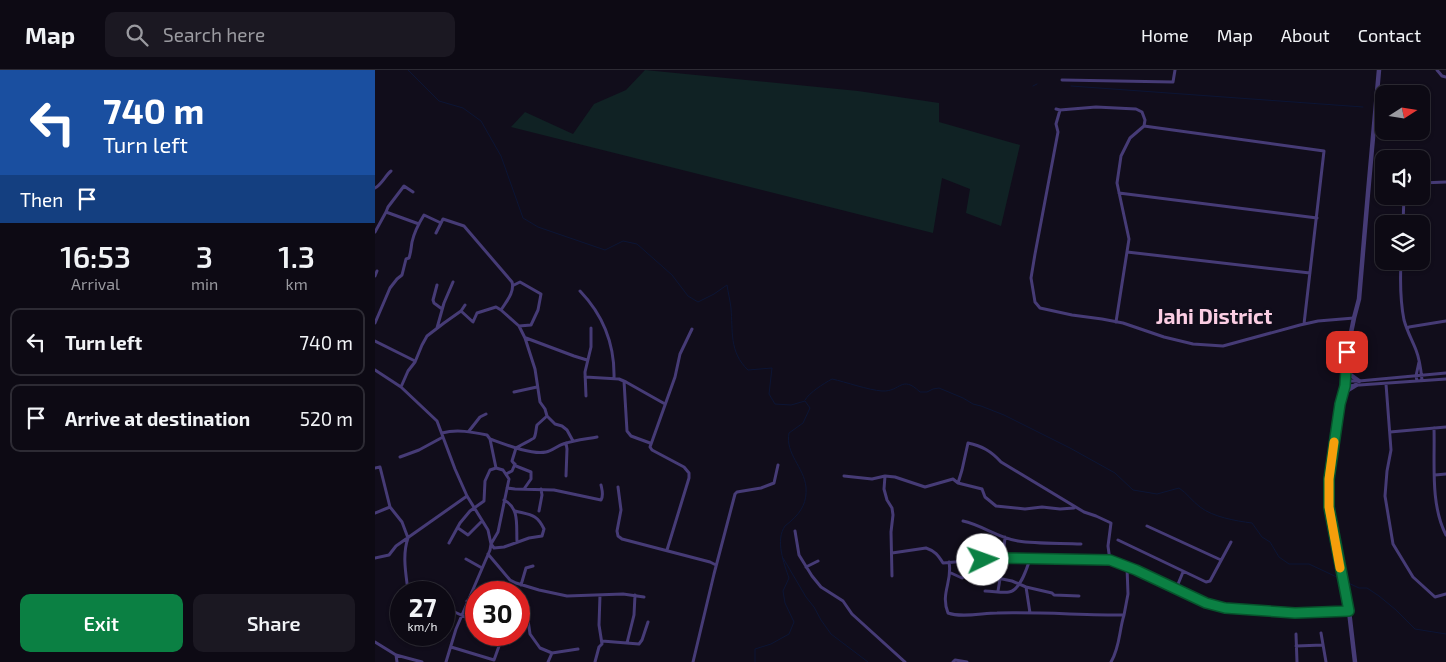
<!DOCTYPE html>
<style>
body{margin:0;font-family:"Exo 2",sans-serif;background:#1b1822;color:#f1f3f6;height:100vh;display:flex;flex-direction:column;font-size:19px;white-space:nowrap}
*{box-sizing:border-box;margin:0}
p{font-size:16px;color:#9a9aa0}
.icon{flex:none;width:28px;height:28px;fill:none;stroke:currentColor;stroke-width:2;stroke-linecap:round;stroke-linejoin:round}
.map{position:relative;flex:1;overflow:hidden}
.drawer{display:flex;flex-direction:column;background:#0d0a14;width:375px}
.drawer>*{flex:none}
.banner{background:#1a4fa0;color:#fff;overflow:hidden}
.needle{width:32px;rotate:78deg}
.fabs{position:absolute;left:1000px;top:15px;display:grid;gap:10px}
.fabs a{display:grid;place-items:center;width:55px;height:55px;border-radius:10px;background:#0d0a14;box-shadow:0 1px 4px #0004,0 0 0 1px #2d2b34;font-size:25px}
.speed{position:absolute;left:15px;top:511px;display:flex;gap:10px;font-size:25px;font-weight:700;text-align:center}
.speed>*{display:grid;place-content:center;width:65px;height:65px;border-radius:50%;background:#0d0a14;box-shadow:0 1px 4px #0004,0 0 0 1px #2d2b34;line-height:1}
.speed small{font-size:12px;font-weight:400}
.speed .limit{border:8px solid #d22;background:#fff;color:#111}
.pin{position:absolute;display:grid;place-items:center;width:42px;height:42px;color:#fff;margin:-21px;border-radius:10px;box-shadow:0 2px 8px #0006}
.me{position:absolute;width:55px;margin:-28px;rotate:87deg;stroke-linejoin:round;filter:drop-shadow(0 0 4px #0008)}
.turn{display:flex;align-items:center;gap:18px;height:105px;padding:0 20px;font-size:22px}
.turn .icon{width:65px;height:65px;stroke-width:2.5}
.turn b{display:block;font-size:35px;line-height:42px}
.then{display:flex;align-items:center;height:48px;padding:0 20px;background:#0003;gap:10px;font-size:19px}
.eta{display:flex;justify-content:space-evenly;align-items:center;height:85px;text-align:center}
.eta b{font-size:30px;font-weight:600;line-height:35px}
.button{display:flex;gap:10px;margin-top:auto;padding:10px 20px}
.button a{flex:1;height:58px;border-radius:10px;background:#0b8043;color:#fff;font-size:20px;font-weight:600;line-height:58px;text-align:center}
.button a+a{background:#1b1822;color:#f1f3f6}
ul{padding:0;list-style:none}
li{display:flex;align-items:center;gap:15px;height:68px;margin:0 10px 8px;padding:0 10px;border:2px solid #2d2b34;border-radius:10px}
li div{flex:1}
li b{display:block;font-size:19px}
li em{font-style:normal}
header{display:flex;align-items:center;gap:30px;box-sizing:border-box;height:70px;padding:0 25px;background:#0d0a14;border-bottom:1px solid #2d2b34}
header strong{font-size:24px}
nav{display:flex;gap:28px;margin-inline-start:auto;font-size:18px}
.search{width:350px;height:45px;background:#1b1822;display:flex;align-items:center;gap:12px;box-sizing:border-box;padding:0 18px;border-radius:10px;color:#9a9aa0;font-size:19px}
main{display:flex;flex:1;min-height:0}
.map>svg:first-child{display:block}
.green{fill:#102224}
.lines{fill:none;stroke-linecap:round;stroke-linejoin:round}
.stream{stroke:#0c1535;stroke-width:1}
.minor{stroke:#463b76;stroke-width:3}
.tertiary{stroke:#463b76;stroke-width:4.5}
.route-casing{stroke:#07532c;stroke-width:12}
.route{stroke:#0b8043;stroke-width:9}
.slow{stroke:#f59e0b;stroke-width:9}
.labels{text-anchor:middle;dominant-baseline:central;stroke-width:5;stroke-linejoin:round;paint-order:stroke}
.district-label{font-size:21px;font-weight:bold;fill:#fbcde3;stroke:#110d1b}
</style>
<header>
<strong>Map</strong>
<div class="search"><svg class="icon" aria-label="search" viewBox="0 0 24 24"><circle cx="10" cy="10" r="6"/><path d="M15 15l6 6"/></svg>Search here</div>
<nav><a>Home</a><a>Map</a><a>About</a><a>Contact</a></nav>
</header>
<main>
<section class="drawer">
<div class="banner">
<div class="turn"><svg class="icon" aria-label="left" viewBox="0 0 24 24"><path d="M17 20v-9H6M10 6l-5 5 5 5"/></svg><div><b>740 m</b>Turn left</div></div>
<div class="then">Then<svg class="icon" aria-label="arrive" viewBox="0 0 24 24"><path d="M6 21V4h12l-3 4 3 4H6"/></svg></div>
</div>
<div class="eta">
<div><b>16:53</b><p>Arrival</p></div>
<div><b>3</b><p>min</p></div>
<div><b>1.3</b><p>km</p></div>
</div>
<ul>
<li><svg class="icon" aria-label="left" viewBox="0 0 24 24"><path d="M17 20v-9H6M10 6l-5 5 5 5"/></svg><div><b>Turn left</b></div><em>740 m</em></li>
<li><svg class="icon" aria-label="arrive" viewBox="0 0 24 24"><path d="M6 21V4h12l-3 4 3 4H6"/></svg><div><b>Arrive at destination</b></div><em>520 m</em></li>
</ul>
<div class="button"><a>Exit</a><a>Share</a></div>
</section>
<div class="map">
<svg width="1071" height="592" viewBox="0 0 1071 592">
<rect width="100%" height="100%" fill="#110d1b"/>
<path class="green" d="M270 0 483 21 564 33V52L645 75 626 156 591 143 595 119 567 108 558 163 136 57 150 42 198 64 219 34 251 20Z"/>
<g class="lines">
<path class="stream" d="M33 0 64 31 88 38 106 51 126 86 148 148 163 157 230 180 248 171 262 174 297 205 313 226 323 232 339 224 352 215C353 222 355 230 356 238 358 261 354 282 373 300L397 298 394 324 400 334 416 335 430 331 435 338 428 353 414 363C410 384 429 397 431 417 432 432 427 441 416 451 414 453 412 454 410 456 400 470 409 494 414 508L408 521 410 533 419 552 414 564 396 574 380 579V592
M658 16 662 14
M696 16 988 37
M430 330C435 322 448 314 457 309 471 312 493 320 507 321 526 322 526 304 545 322H552L558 319 564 318 588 328 598 334 606 336 629 345 695 378 740 403 758 420 782 424 804 418C812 423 817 431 825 437 838 447 861 451 877 453L887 467 895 472 904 487 914 494H934L966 509
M408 488 431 527 439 537 446 550 456 564 493 592
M969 511 984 518H992L1004 526 1021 540 1040 559 1071 564"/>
<path class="minor" d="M1062 0 1067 6 1071 7
M687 10 798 12 800 0
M681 39 685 40 721 37 761 39 767 42 770 50 769 56
M685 40 681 54 683 62 660 184 656 208 660 232 665 238 697 245 727 249 748 253 789 267 818 274 848 276 925 255 943 251 979 248
M1046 113 1071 112
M0 118C7 114 10 106 16 101
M744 123 942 148
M11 142 13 137 29 116 38 122
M1028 154 1029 126
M0 162 11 142 44 154
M61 163 68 149 89 156 137 212C140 222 131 232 126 240L144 256 150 268 160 299 165 332 170 339 172 346 180 354 187 356 192 360 198 371
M752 182 935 203
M1026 191C1025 212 1025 230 1029 250 1032 261 1037 270 1041 280 1045 290 1046 300 1047 310
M0 206 2 201
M62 215 58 230 59 233 67 239
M139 215 145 212 166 224 163 240 156 255 144 256
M205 221C229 246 240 274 239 309
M86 241 90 235
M741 252 754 169 742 113 746 86 755 68 769 56 949 81 929 254
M0 253 15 218 22 209 27 205 31 189 34 188C36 182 36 178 37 172 39 163 44 153 49 145L66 153
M62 258 69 233 78 212
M1032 259 1034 257 1071 251
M151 268 199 286 212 290
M0 271 40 291
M0 300 26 317 62 351 80 399 92 426 113 460 116 474 115 480 81 559 71 592
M210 307 244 309 251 312 290 334
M249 311 252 361 256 366 275 373
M970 311H984L1071 303
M1042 311 1041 306 1044 292
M1011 314 1016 380 1012 401 1010 426 1018 474 1038 507 1060 527 1071 524
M970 316 1071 309
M26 317 33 301 40 292 47 275 52 266 69 253 86 241 98 252 102 243 121 237 126 240
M139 322 162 317
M211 326 210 302 216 277V258
M1059 358C1060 393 1055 434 1071 465
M94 361 105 347 111 344
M1015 362 1071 357
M67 363C82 359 97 362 112 365L115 369C129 374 156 385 171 382 177 381 182 376 188 374 199 370 211 369 222 367
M115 369 121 398 128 400 134 409 123 462 116 474 119 478 129 477 154 468 167 466 169 459C162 444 156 445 140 441
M25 387 44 380 68 367
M0 398 5 397 15 437 27 452 33 468C27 485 31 504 33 521L36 522
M131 404 137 401 140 394
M1060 405 1071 404
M191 406 192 379 191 373
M469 406 497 409 510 406 520 407 550 417 578 409 583 413 587 400 593 373C607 376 616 381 626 392L709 442 721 446 736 453 733 476 735 491
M510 406 509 419 512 430 517 438 518 445 516 462 517 506
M583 413 607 419 610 427 621 436 650 439 667 437 685 439 699 438
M243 417 246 440 242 461 243 466 247 469 335 492 341 495
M132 418 140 419 179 420 226 430C229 425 227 420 226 415
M149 419 156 409V402L141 396 137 391 141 378C144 376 158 369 159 368 161 365 161 358 162 355L172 346
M129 430C145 438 141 456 142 472
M164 441 167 425 166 419
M0 443 15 437
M588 451C607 455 623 468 643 471 662 474 686 473 706 474
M772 456 846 490
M83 458 93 465 107 451
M420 461 424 485 437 506 446 517 468 531 477 544 530 592
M743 470 831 512 835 511 856 472
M74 473 85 453 95 441 109 431 110 411 115 400 121 398
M292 480 314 408V403L309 397 277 380 275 377 300 307 305 284 317 259
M517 483 551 478C560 481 563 485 568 493L628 488 735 491 761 500 831 533 850 538 920 543 974 541
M113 484 135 510 141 513 164 520 192 526 248 524 269 527
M0 488 14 485 21 476 92 426
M628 488 630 467
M91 489 107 498
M574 492C578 511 565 523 573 543 586 548 608 543 622 543 664 542 707 545 749 545L753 524 752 497
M431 497 443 491
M576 503 587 508 592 505 597 508C604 506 607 496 608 490
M603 504 637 511 651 517 677 523 679 525 704 526
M146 515 151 498 158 496
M651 517 655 543
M801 519 808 502
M610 521C618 521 627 523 634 522 645 521 652 498 655 489
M623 521 625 509
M92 531 101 536
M69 537 101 552
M144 542 152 543 155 564 165 578 177 583 203 579
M946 563 951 592
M921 564 922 592
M227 571 264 574 267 570 273 552
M0 572 21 585 47 592
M252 573 259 545 260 525
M921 576 948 575
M76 577 119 590 128 565
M21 585 22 592
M173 592 177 583
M220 592 224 577 227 574 224 555 225 525
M318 592 339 504 360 424 362 422 386 418 399 413 403 395
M578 592 580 590 592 592
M736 592C745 577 744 561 749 545"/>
<path class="tertiary" d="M993 123 1004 0
M970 301 984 311
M968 323 981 315
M980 592 974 541 954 437 953 409 970 316 972 282 979 248 984 229 993 123"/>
</g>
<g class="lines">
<g class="route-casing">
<path id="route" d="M608 490 628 488 735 490 761 500 831 533 850 538 920 543 974 541 954 437V409L965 334 970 316 972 282"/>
</g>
<use href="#route" class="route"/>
<path class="slow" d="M959 372 954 409V437L965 498"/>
</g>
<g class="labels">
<g class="district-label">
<text x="839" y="245">Jahi District</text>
</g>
</g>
</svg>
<div class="fabs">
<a><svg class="needle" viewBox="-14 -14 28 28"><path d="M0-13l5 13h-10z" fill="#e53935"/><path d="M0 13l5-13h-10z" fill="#9a9aa0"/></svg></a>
<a><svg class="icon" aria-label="sound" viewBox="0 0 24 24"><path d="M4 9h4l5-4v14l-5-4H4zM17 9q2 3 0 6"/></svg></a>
<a><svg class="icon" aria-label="layers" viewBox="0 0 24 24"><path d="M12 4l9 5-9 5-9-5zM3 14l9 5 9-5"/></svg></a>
</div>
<div class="speed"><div>27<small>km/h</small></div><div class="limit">30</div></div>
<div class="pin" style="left:972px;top:282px;background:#d93025"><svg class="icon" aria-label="arrive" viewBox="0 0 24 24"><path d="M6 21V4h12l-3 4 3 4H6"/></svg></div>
<svg class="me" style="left:608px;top:490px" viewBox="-20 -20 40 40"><circle r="19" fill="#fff"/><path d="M0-13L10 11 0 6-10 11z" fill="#0b8043"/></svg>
</div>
</main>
